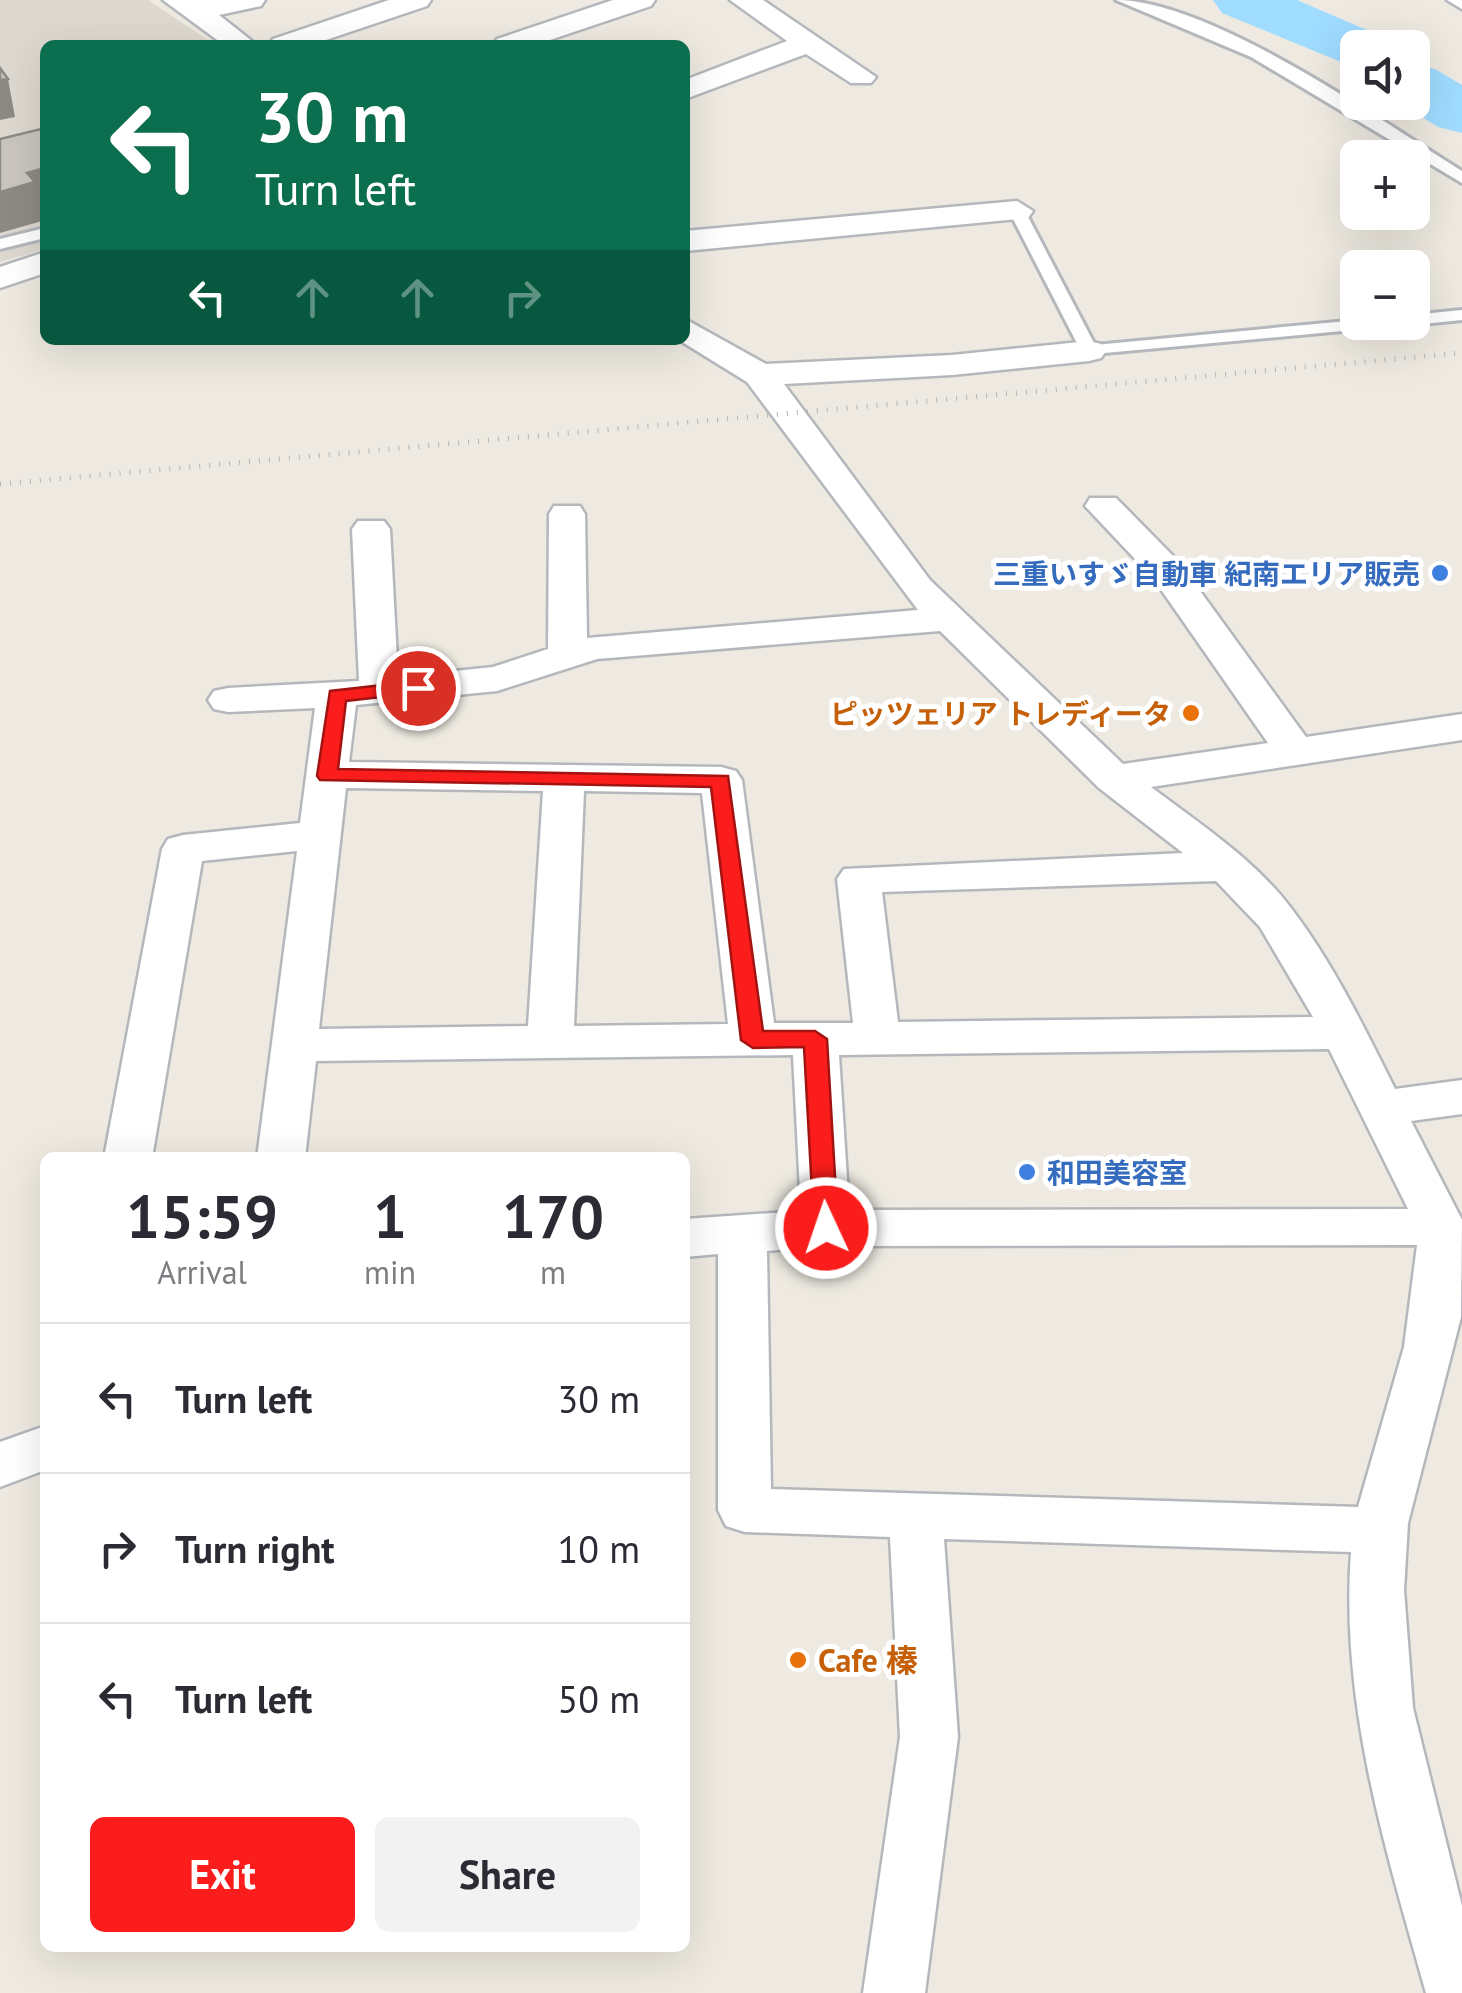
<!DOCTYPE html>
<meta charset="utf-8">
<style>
body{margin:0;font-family:"PT Sans","Noto Sans JP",sans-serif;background:#f2f2f3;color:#2b2b33;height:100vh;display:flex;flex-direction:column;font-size:38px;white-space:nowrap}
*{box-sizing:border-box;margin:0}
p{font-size:32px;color:#7c7c81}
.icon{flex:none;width:55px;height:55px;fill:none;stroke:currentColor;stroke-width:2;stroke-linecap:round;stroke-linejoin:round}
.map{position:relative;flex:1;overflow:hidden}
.drawer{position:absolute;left:40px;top:1152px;width:650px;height:800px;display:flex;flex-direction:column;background:#fff;border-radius:15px;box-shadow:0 10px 40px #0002}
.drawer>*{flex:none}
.top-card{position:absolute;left:40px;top:40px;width:650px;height:305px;border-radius:15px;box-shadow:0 10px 40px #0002;background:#0b6e4f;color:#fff;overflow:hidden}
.buttons{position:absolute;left:1340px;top:30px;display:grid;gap:20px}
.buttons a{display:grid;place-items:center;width:90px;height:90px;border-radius:15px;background:#fff;box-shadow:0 10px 40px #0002;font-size:50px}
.pin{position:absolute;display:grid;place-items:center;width:85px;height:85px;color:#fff;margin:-42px;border:5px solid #fff;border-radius:50%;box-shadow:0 2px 10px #0007}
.me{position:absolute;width:110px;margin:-55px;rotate:357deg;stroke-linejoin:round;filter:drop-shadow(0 0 8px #0008)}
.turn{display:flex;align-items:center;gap:35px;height:210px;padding:0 50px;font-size:45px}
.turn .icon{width:130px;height:130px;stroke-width:2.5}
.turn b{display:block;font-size:70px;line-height:85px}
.lanes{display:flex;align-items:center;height:95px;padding:0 50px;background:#0003;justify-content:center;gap:50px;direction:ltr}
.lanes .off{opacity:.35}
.eta{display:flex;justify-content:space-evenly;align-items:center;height:170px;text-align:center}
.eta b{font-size:60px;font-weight:700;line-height:70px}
.cta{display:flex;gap:20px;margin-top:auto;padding:20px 50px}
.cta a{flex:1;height:115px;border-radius:15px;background:#fa1d1b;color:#fff;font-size:40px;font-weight:700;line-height:115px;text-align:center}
.cta a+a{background:#f2f2f3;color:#2b2b33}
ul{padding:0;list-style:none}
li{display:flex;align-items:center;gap:30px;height:150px;padding:0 50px;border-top:2px solid #e1e1e2}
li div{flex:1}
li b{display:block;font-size:38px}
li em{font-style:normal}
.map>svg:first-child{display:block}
.education{fill:#ded9d0}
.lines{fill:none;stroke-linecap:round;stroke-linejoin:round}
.river{fill:#a0dcff;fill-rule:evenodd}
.service-casing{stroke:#b4b8bd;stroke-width:6}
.minor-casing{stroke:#b4b8bd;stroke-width:5}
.service{fill:#fff;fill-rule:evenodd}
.minor{fill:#fff;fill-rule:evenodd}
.rail{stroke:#b3b4b5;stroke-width:5;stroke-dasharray:1 9;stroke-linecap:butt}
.shaded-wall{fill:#8d8a85}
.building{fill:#c9c5be;stroke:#8d8a85;stroke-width:2.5}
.route{fill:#fa1d1b;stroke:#a21312;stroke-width:2.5}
.shop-dot{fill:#3f7fe0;stroke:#fff;stroke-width:4}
.food-dot{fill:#e8710a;stroke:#fff;stroke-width:4}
.labels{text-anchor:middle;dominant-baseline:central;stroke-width:10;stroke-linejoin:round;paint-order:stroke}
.shop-label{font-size:28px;font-weight:bold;fill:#366cbe;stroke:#fff;text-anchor:end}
.food-label{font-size:28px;font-weight:bold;fill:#c56008;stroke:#fff;text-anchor:end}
.near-food-label{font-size:32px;font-weight:bold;fill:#c56008;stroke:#fff;text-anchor:start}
</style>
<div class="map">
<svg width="1462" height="1993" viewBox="0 0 1462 1993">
<rect width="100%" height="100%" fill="#eeeae1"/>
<path class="education" d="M0 0H148L215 45H45V249L0 262Z"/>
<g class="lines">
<path class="river" d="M1213 0H1297L1381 36 1389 48H1358V69L1222 13Z
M1412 63 1435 69 1462 85V133L1438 127 1398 102H1412Z"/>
<g class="service-casing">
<path id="service" d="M1116 0C1210 0 1380 120 1462 171V183L1251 57Z
M1017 206 1025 211 1095 345 1358 320 1394 322 1386 327 1083 355 1009 211Z
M45 228V238L0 249V239Z
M1462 310V320L1412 325 1405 322H1412V315Z"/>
</g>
<g class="minor-casing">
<path id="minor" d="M163 0H265L261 6 219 15 257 45H224Z
M389 0H431L427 6 311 45H269L273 39Z
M613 0H655L651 6 535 45H493L497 39Z
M730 0H763L876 77 871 83H851L806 54 685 99V80L787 41Z
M1447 0H1462V9Z
M1017 201 1033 211 1028 218 685 251V231Z
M45 252V273L0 288V267Z
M685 319 766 364 952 355 1089 341 1101 344 1106 351 1101 358 1089 361 952 375 784 384 930 580 1123 764 1268 743 1153 578 1085 506 1090 498H1116L1179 562 1306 737 1462 714V740L1151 787C1200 824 1254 859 1291 908 1333 963 1364 1027 1395 1089L1462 1080V1114L1411 1121 1462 1220 1461 1317 1408 1523 1404 1590 1413 1708 1462 1906V1993H1426C1385 1848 1340 1704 1351 1552L944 1539 958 1737 925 1993H863L900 1737 890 1537 745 1532 726 1526 718 1510V1254L685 1257V1219L801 1211 793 1055 316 1061 305 1158H257L297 851 202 861 152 1158H104L162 849 168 839 183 835 300 823 315 708 228 712 214 709 208 700 214 691 228 688 359 681 352 529 358 521H384L390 529 398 677 493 667 548 649 549 514 554 506H580L585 514 587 638 918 610 747 382 679 340H685ZM940 631 1099 788 1183 853 844 869 837 879 853 1023H774L742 780 736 771 721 767 349 762 356 705 497 691 597 659ZM346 788 543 791 528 1026 319 1029ZM584 791 702 793 728 1024 574 1026ZM1216 881 1260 927 1313 1017 898 1022 882 892ZM1329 1049 1408 1209 849 1210 839 1055ZM1417 1245 1404 1347 1358 1507 771 1489 767 1251 826 1246Z
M45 1426V1470L0 1487V1442Z"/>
</g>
<use href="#service" class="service"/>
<use href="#minor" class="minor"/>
<path class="rail" d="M0 484 1462 353"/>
</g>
<path class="shaded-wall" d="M8 79 15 117 0 120V80Z
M45 168V209L40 210 42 221 0 233V192L27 173Z"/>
<path class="building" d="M0 68 8 79 0 80Z
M45 128V168L27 173 35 182 0 192V139Z"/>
<path class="route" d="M418 681 426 683V692L346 701 338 769 728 776 763 1031H815L827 1039 838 1228 835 1235 826 1237 814 1228 804 1047 753 1048 741 1040 711 787 320 780 317 776 330 691Z"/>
<g class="shop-dot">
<circle cx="1440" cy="573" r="10"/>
<circle cx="1027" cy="1172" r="10"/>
</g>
<g class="food-dot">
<circle cx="1191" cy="713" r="10"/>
<circle cx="798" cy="1660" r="10"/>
</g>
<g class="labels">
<g class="shop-label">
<text x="1420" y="573">三重いすゞ自動車 紀南エリア販売</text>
<text x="1047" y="1172" text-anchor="start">和田美容室</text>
</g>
<g class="food-label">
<text x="1171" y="713">ピッツェリア トレディータ</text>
</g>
<g class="near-food-label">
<text x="818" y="1660">Cafe 榛</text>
</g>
</g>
</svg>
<div class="buttons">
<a><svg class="icon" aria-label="sound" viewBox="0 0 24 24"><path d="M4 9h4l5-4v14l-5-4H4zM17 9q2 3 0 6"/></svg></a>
<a>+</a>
<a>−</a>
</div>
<div class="pin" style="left:418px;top:688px;background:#d93025"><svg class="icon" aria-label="arrive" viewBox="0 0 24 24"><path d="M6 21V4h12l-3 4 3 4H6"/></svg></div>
<svg class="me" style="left:826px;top:1228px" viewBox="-20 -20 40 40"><circle r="17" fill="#fa1d1b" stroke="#fff" stroke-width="3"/><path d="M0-11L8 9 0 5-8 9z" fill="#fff"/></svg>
<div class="top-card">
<div class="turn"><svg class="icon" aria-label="left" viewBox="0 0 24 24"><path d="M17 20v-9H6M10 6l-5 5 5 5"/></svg><div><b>30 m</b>Turn left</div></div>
<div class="lanes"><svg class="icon" aria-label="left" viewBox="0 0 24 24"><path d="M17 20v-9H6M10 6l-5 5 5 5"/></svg><svg class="icon off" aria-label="ahead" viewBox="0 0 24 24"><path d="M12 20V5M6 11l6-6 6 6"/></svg><svg class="icon off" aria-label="ahead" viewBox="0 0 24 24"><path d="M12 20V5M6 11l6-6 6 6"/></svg><svg class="icon off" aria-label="right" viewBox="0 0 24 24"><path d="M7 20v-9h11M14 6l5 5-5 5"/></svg></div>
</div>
<section class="drawer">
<div class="eta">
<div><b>15:59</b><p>Arrival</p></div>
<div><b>1</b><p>min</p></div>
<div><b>170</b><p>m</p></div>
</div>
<ul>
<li><svg class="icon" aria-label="left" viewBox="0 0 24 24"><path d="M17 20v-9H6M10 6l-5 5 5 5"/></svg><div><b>Turn left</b></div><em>30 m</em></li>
<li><svg class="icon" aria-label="right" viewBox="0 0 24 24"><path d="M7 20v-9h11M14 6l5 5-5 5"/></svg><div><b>Turn right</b></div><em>10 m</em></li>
<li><svg class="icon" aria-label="left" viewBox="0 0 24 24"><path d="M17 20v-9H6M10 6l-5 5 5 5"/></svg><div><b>Turn left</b></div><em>50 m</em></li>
</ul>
<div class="cta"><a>Exit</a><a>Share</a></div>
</section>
</div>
